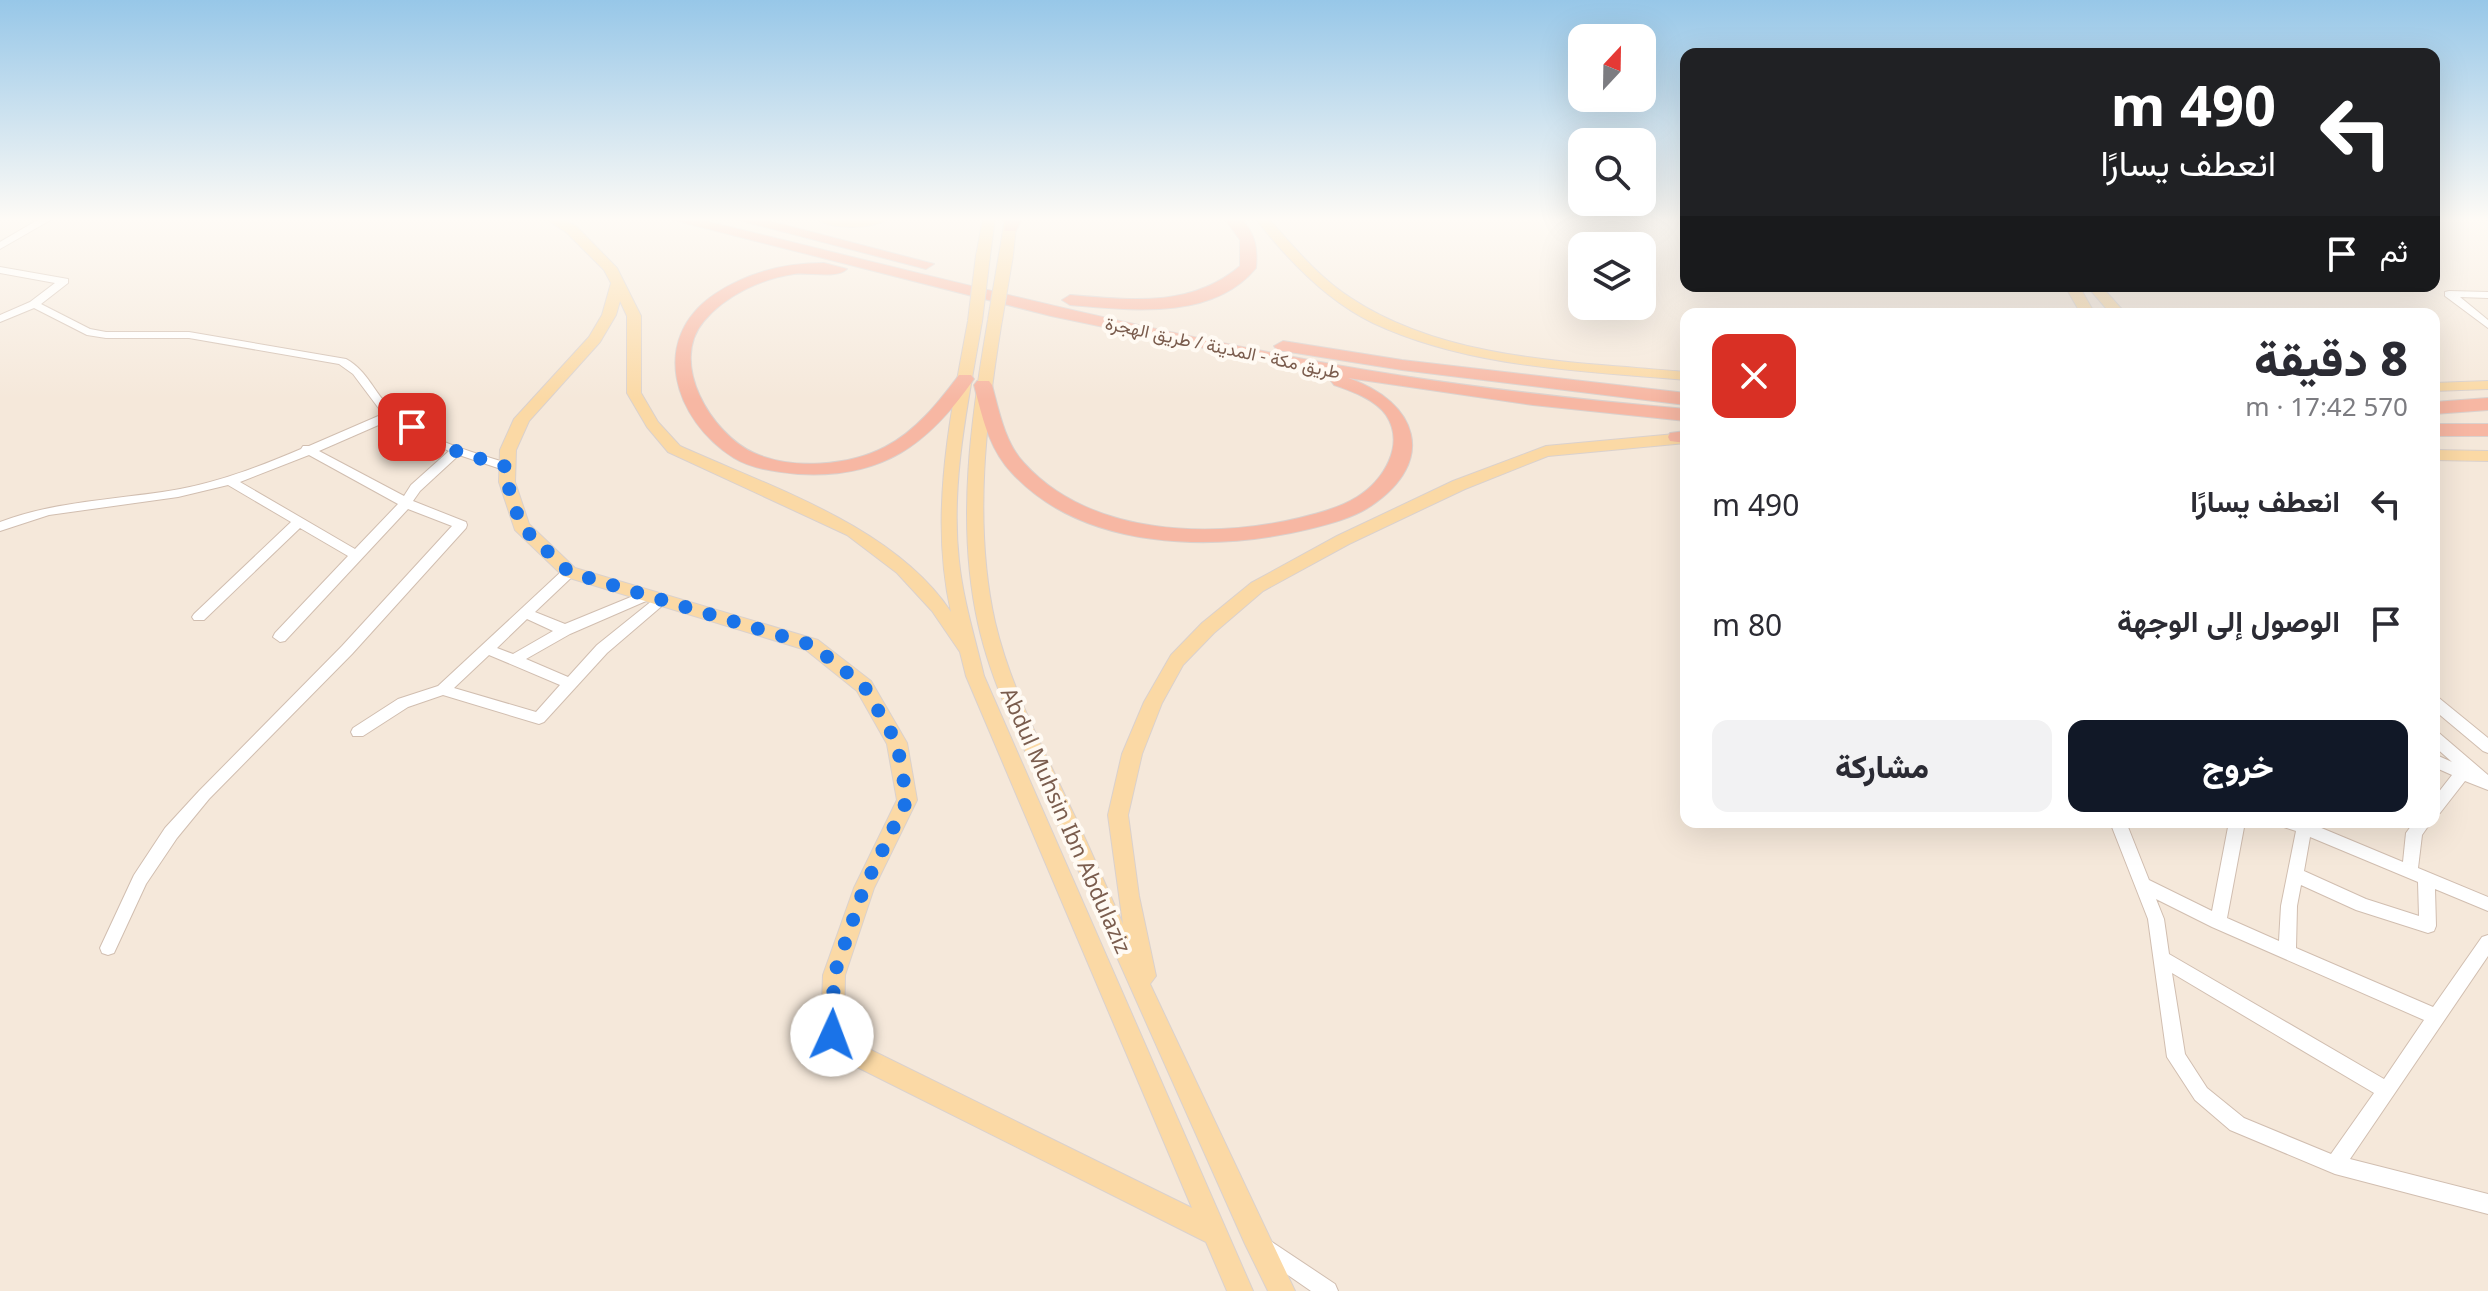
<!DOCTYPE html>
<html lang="ar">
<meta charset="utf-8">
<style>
body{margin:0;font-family:"Noto Sans",Vazirmatn,sans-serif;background:#f2f2f3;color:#2b2b33;direction:rtl;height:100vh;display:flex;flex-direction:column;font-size:30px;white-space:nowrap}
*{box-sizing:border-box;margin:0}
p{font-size:26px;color:#7c7c81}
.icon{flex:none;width:44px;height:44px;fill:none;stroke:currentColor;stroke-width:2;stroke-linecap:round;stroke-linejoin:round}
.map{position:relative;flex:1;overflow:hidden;direction:ltr}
.panel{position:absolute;left:1680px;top:308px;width:760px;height:520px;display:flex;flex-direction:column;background:#fff;border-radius:16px;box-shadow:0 8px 32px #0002;direction:rtl}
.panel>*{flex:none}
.guide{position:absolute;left:1680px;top:48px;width:760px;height:244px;border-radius:16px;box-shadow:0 8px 32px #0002;direction:rtl;background:#202124;color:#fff;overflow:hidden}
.needle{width:52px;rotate:22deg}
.controls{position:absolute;left:1568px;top:24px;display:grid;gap:16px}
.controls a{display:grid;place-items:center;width:88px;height:88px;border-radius:16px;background:#fff;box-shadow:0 8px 32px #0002;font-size:40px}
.pin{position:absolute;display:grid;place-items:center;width:68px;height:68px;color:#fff;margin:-34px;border-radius:16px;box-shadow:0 4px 12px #0006}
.me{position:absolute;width:88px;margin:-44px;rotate:2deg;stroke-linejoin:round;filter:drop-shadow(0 0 6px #0008)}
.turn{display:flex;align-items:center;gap:28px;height:168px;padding:0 32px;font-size:36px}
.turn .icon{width:104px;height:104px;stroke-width:2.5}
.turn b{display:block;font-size:56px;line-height:68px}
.then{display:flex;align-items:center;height:76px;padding:0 32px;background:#0003;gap:16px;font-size:30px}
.round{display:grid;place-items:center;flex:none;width:84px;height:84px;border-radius:16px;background:#f2f2f3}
.summary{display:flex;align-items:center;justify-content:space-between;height:136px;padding:0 32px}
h1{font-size:48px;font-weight:800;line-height:60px}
.action{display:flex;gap:16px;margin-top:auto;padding:16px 32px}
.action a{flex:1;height:92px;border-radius:16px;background:#111827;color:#fff;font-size:32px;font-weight:800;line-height:92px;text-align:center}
.action a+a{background:#f2f2f3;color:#2b2b33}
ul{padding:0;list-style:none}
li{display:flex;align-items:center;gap:24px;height:120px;padding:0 32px}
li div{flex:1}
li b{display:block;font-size:30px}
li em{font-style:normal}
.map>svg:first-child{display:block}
.residential{fill:#f5e8da;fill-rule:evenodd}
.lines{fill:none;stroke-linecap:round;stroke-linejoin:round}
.minor-casing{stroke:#d1beb0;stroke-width:2}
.major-casing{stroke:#dad1cd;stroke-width:2}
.highway-casing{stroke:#dad1cd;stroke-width:2}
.minor{fill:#fff;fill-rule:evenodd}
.major{fill:#fbd9a5;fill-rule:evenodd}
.highway{fill:#f7b7a3;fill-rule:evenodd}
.major-bridge-casing{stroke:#dad1cd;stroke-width:16;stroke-linecap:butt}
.major-bridge{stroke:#fbd9a5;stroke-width:14}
.route{stroke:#1a73e8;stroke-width:14;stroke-dasharray:0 25.2}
.labels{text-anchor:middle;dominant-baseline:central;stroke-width:8;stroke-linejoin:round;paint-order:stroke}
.far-street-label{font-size:18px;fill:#7a5c4d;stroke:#fffaf3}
.street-label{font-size:22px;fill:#7a5c4d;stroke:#fffaf3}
</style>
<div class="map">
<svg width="2488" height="1291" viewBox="0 0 2488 1291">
<rect width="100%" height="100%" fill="#fdf6ec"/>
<path class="residential" d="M0 218H1686V286H2434V218H2488V1291H0ZM1582 246H1642V306H1582ZM1686 314H2434V822H1686Z"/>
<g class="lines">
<g class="minor-casing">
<path id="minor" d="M41 218H54L0 249V242Z
M0 267 68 279V283L41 304 90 329 106 332H189L346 359C368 371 374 393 392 410 423 439 471 452 511 464L513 467 507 471 459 455 420 491 413 501 466 522 467 525 466 528 352 654 209 799 177 838 146 884 114 953 108 955 102 953 100 948 134 875 165 828 199 791 342 646 452 526 408 509 285 641 280 642 273 637 275 633 348 556 300 528 204 620H194L192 617 194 614 291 522 228 485 178 497 49 515 0 531V522C58 500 119 500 180 489 222 481 261 466 301 449L303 446H309L383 414 353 374 339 364 189 338H106L87 335 34 308 0 322V315L30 302 55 283 0 273ZM390 420 415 435 449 451 411 485 404 496 319 451ZM309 455 398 504 355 549 240 482Z
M2449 291 2488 292V298L2460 297 2488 320V328L2445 296V292Z
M569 567 574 569 576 572 574 575 535 612 565 624 643 592 648 590 655 595 653 598 570 634 526 659 568 677 597 645 658 596H668L670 599 607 653 544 722 539 724 443 695 408 707 363 736H353L351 732 353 728 398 699 438 686 564 569ZM527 619 553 631 513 654 497 648ZM489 655 560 685 536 712 454 688Z
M2434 696 2439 698 2488 738V753L2483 751 2434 710Z
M2434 731 2439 733 2488 775V790L2465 781 2440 813 2434 815V798L2452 775 2434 767V754L2452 762 2434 746Z
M2110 822H2126L2149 880 2212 911 2229 822H2245L2227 918 2279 941 2281 906 2296 831 2284 827 2282 822H2307L2403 862 2406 833 2414 822H2431L2422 835 2418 868 2488 897V911L2435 889 2436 926 2434 931 2428 933 2356 910 2301 885 2297 906 2296 948 2433 1007 2482 937 2488 935V956L2350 1159 2488 1194V1214L2335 1174 2230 1130 2195 1100 2167 1057 2148 919ZM2310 837 2418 882 2419 916 2366 899 2304 871ZM2156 899 2212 927 2424 1020 2384 1079 2169 954 2164 919ZM2172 973 2374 1093 2331 1154 2244 1118 2207 1088 2185 1054Z
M1266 1238 1335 1284 1338 1291H1311L1259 1255 1256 1248 1259 1241Z"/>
</g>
<g class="major-casing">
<path id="major" d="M544 218H560L576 226 617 268 641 316V393L658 422 680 446C770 487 894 526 951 612 929 515 950 418 968 321L975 317 982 321C969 399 950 481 959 561 963 600 975 638 984 676L1253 1291H1227L1206 1242 857 1067 824 1042 821 1035 823 975 854 888 897 800 887 744 857 691 806 650 563 576 515 530 499 482 500 450 514 419 589 337 602 315 611 283 604 270 566 232ZM620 301 627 316V393L647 427 668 452 847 535 897 573 932 611 960 652 966 676 1192 1208 873 1051 844 1030 845 975 874 888 917 800 907 743 871 681 818 640 575 568 529 524 515 482 516 450 529 421 600 342 616 315Z
M814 218H890C872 230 832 230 814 218Z
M983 218H995L990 256 983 260 976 256Z
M1005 218H1017L1013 255 1006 259 999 255Z
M1255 218H1268C1293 246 1319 278 1351 298 1446 361 1576 362 1686 372V380C1583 371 1469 368 1373 323 1327 301 1286 258 1255 218Z
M2065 286H2079L2095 314H2081Z
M2087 286H2101L2126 314H2111Z
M995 316 1002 320C986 418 973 524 995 622 1010 686 1041 744 1068 802 1088 843 1105 884 1123 924L1108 815 1122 754 1144 702 1171 655 1202 623 1251 583 1337 536 1453 481 1546 446 1686 433V443L1548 456 1465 489 1349 544 1263 591 1214 633 1183 665 1162 703 1142 754 1128 815 1139 896 1156 976 1150 984 1295 1291H1268L1245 1244 1009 715C996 685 985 655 978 623 956 524 971 418 988 320Z
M2488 381V389L2434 391V383Z
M2434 450 2488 451V461L2434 460Z"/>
</g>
<g class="highway-casing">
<path id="highway" d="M665 218H693C888 265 1081 316 1278 354 1413 381 1549 397 1686 409V421L1533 405 1348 378C1418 402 1438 461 1371 506 1353 518 1330 524 1309 529 1214 552 1084 551 1012 473 989 449 982 416 974 385L977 381H989L992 385C999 411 1005 443 1024 463 1090 536 1211 539 1299 518 1319 513 1339 508 1357 497 1383 481 1406 445 1386 415 1375 399 1351 391 1334 385L1331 381 1338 376 1051 316Z
M730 218H758L934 264 926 269Z
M1006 218H1022L1016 231H1004Z
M1224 218H1241C1255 234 1258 247 1256 268 1212 321 1131 310 1070 305L1062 300 1070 295C1130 300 1191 308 1240 266V240Z
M824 263 847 269C837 279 809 272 794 274 761 279 726 295 704 321 668 363 712 434 754 453 792 470 849 466 885 447 916 431 938 403 959 375H971L974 379C928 445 882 479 798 474 777 472 752 469 734 458 674 420 648 339 715 294 748 272 785 263 824 263Z
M1283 341 1402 360 1686 393V405L1402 370 1277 350 1274 346Z
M2488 398V410L2434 414V402Z
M2434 424H2488V436H2434Z
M1686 431V443L1670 441 1668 437 1670 433Z"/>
</g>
<use href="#minor" class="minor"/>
<use href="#major" class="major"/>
<use href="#highway" class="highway"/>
<g class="major-bridge-casing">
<path id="major-bridge" d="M995 320 1006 255
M975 321 983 256"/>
</g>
<use href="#major-bridge" class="major-bridge"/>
</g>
<linearGradient id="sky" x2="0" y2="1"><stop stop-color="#97c7e8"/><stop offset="0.55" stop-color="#fefbf6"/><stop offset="1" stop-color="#fefbf6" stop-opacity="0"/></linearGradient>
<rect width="2488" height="399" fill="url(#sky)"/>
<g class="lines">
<path class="route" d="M412 427 456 451 507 467V482L521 526 569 572 812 645 864 686 897 743 907 800 864 888 834 975 832 1035"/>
</g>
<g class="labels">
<g class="far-street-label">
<text transform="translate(1223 347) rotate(12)">طريق مكة - المدينة / طريق الهجرة</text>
</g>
<g class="street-label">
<text transform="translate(1067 820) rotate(66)">Abdul Muhsin Ibn Abdulaziz</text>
</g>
</g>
</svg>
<div class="controls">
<a><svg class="needle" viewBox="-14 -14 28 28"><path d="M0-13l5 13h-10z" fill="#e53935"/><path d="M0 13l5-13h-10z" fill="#7c7c81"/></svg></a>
<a><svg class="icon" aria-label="search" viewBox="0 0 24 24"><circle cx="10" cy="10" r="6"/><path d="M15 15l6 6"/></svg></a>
<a><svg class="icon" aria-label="layers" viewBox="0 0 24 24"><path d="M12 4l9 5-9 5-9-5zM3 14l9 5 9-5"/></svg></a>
</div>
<div class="pin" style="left:412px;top:427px;background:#d93025"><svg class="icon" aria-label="arrive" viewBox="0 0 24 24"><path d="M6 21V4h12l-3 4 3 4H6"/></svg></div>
<svg class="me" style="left:832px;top:1035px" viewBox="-20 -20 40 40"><circle r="19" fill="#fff"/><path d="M0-13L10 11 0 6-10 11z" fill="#1a73e8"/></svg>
<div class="guide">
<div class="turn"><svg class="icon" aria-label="left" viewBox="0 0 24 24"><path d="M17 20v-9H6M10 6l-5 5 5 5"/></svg><div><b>490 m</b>انعطف يسارًا</div></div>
<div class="then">ثم<svg class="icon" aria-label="arrive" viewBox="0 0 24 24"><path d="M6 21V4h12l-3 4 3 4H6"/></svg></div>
</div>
<section class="panel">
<div class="summary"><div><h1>8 دقيقة</h1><p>570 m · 17:42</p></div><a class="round" style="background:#d93025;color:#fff"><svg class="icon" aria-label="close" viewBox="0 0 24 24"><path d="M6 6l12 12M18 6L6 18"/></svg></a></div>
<ul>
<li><svg class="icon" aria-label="left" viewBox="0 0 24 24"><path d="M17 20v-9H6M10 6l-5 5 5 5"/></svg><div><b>انعطف يسارًا</b></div><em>490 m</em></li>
<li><svg class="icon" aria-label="arrive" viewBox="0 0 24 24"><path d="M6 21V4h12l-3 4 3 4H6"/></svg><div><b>الوصول إلى الوجهة</b></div><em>80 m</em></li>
</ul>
<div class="action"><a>خروج</a><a>مشاركة</a></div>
</section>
</div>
